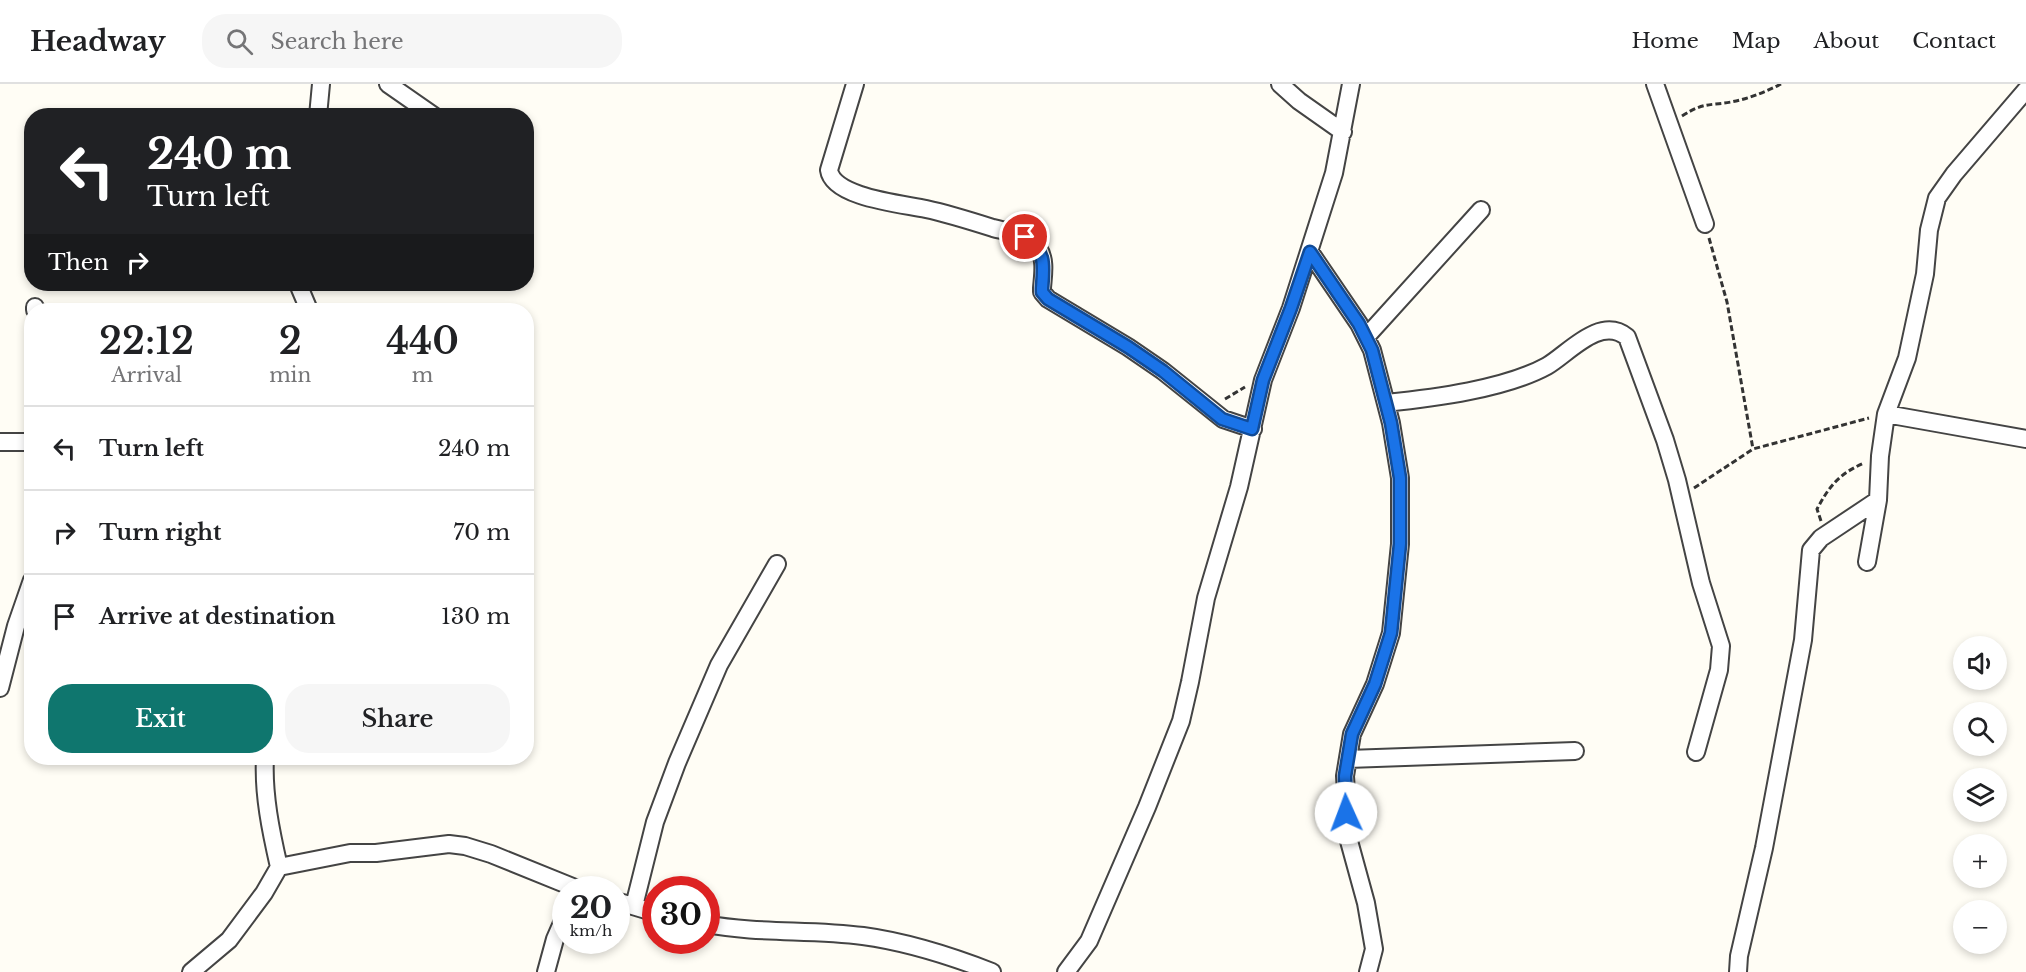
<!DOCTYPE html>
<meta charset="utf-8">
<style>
body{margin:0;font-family:"Libre Baskerville",serif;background:#f6f6f6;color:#202124;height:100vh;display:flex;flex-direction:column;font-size:22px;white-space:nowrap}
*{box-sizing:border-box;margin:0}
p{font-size:20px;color:#757577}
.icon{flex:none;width:33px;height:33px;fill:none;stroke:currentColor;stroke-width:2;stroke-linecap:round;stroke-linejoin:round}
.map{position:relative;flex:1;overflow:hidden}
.drawer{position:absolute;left:24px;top:219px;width:510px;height:462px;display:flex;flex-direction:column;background:#fff;border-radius:24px;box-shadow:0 3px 9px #0003}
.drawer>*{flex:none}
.banner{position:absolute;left:24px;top:24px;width:510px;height:183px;border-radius:24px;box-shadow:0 3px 9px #0003;background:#202124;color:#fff;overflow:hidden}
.buttons{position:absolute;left:1953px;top:552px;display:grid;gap:12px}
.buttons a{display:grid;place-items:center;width:54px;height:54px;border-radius:50%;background:#fff;box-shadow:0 3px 9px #0003;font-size:30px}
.speed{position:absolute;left:552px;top:792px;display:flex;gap:12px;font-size:30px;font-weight:700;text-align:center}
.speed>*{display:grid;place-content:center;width:78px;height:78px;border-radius:50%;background:#fff;box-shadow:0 3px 9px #0003;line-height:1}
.speed small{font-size:15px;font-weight:400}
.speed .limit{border:9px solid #d22;background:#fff;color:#111}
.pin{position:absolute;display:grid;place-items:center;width:51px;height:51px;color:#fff;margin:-26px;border:3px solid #fff;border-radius:50%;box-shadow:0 2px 6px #0007}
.me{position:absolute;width:66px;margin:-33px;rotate:358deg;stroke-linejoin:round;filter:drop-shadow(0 0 4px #0008)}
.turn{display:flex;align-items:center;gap:21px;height:126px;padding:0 24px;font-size:27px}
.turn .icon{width:78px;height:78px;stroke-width:2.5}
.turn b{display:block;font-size:42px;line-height:51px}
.then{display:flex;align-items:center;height:57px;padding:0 24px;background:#0003;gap:12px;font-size:22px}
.eta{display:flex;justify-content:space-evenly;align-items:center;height:102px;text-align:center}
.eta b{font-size:36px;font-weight:600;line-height:42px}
.primary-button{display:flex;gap:12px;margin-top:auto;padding:12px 24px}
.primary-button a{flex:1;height:69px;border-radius:24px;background:#0f766e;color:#fff;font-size:24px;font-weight:600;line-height:69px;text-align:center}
.primary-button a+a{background:#f6f6f6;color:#202124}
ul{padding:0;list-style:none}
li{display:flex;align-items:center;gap:18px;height:84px;padding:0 24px;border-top:2px solid #e0e0e0}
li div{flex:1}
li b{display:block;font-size:22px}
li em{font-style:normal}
header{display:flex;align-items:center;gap:36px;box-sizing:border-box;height:84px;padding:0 30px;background:#fff;border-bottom:2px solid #e0e0e0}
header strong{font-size:28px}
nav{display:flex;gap:33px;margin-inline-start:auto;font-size:21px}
.search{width:420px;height:54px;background:#f6f6f6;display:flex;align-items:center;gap:15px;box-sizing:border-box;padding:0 21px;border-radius:24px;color:#757577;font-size:22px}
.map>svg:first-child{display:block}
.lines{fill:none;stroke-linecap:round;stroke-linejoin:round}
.minor-casing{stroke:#444;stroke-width:20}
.path{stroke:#333;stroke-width:3;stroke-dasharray:6 3;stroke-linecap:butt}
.minor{stroke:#fff;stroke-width:16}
.route-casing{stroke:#114b97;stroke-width:15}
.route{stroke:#1a73e8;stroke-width:10}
</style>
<header>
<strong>Headway</strong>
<div class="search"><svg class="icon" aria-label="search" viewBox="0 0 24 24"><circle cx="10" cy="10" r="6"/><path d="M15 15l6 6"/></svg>Search here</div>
<nav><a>Home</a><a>Map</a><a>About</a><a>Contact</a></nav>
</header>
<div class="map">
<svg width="2026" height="888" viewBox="0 0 2026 888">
<rect width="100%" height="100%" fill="#fffdf5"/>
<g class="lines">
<g class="minor-casing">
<path id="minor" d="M388 0 434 32
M855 0 829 86C833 114 904 120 926 125 949 130 971 137 993 144 1008 148 1028 150 1038 164 1046 175 1043 191 1042 204V208L1048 215 1128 263 1163 287 1223 335 1253 345
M1280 0 1299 17 1343 48
M1655 0 1705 140
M318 32 321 0
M1310 168 1359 240 1372 266 1391 339 1400 394V460L1391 549 1375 600 1352 650 1345 692 1349 757 1366 819 1374 865 1368 888
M298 200 309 226
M35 223V226
M1366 253 1481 126
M1386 319C1434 314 1505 305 1547 282 1568 270 1600 231 1627 253L1665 356 1677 396 1701 499 1721 562 1719 586 1696 668
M1886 330 1907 274 1925 190 1929 146 1937 114 1954 90 2026 6
M0 358H32
M1867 478 1878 416 1880 372 1886 330 2026 355
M0 604 16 542 32 496
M1348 675 1575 667
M279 783 350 769H376L449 760 465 762 491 770 580 806
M616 817 656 829
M634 822 655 738 677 679 719 581 777 480
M706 840C758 850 811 845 863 852 907 858 951 872 992 888
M191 888 229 856 264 809 279 783C271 748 263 710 265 674
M546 888 555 855 566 830
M1066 888 1089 857 1147 723 1181 637 1190 598 1206 514 1239 403 1263 296 1291 224 1334 89 1351 0
M1738 888 1739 872 1764 764 1803 556 1811 466 1821 454 1878 416"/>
</g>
<path class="path" d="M1682 32C1704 18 1708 22 1731 18 1748 15 1765 8 1781 0
M1709 154 1727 218 1753 365
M1225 315 1245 303
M1694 404 1753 365 1869 334
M1821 437 1817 425C1830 401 1839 390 1864 379"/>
<use href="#minor" class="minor"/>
</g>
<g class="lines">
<g class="route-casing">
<path id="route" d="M1025 153C1046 168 1044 180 1042 204V208L1048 215 1128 263 1163 287 1222 335 1252 345 1263 296 1291 224 1310 168 1359 240 1372 266 1391 339 1400 394V460L1391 549 1375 600 1352 650 1345 692 1346 729"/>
</g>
<use href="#route" class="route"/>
</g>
</svg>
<div class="buttons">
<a><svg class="icon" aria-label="sound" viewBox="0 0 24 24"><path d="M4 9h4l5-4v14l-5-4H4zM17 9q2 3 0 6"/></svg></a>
<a><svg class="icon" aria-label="search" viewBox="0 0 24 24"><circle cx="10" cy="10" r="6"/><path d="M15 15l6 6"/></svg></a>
<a><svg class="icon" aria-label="layers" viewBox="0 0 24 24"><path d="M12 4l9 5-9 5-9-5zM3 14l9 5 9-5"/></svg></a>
<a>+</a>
<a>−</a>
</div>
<div class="speed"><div>20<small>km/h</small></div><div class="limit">30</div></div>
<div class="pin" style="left:1025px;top:153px;background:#d93025"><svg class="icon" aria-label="arrive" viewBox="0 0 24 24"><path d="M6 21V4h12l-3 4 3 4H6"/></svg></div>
<svg class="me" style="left:1346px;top:729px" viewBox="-20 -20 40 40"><circle r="19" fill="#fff"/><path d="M0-13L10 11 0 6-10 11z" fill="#1a73e8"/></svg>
<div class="banner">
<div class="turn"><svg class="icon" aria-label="left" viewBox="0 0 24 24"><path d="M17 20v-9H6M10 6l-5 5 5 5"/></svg><div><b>240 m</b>Turn left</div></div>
<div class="then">Then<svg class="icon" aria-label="right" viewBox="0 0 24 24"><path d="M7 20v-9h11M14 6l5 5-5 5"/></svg></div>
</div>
<section class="drawer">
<div class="eta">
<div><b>22:12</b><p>Arrival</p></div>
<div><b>2</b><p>min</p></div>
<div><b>440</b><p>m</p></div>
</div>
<ul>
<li><svg class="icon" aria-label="left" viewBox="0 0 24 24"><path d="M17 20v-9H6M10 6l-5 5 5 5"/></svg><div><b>Turn left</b></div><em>240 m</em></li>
<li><svg class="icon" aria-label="right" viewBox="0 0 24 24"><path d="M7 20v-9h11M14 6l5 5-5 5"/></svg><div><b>Turn right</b></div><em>70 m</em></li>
<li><svg class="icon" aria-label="arrive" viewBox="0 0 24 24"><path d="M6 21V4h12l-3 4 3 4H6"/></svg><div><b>Arrive at destination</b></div><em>130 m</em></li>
</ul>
<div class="primary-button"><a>Exit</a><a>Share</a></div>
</section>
</div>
